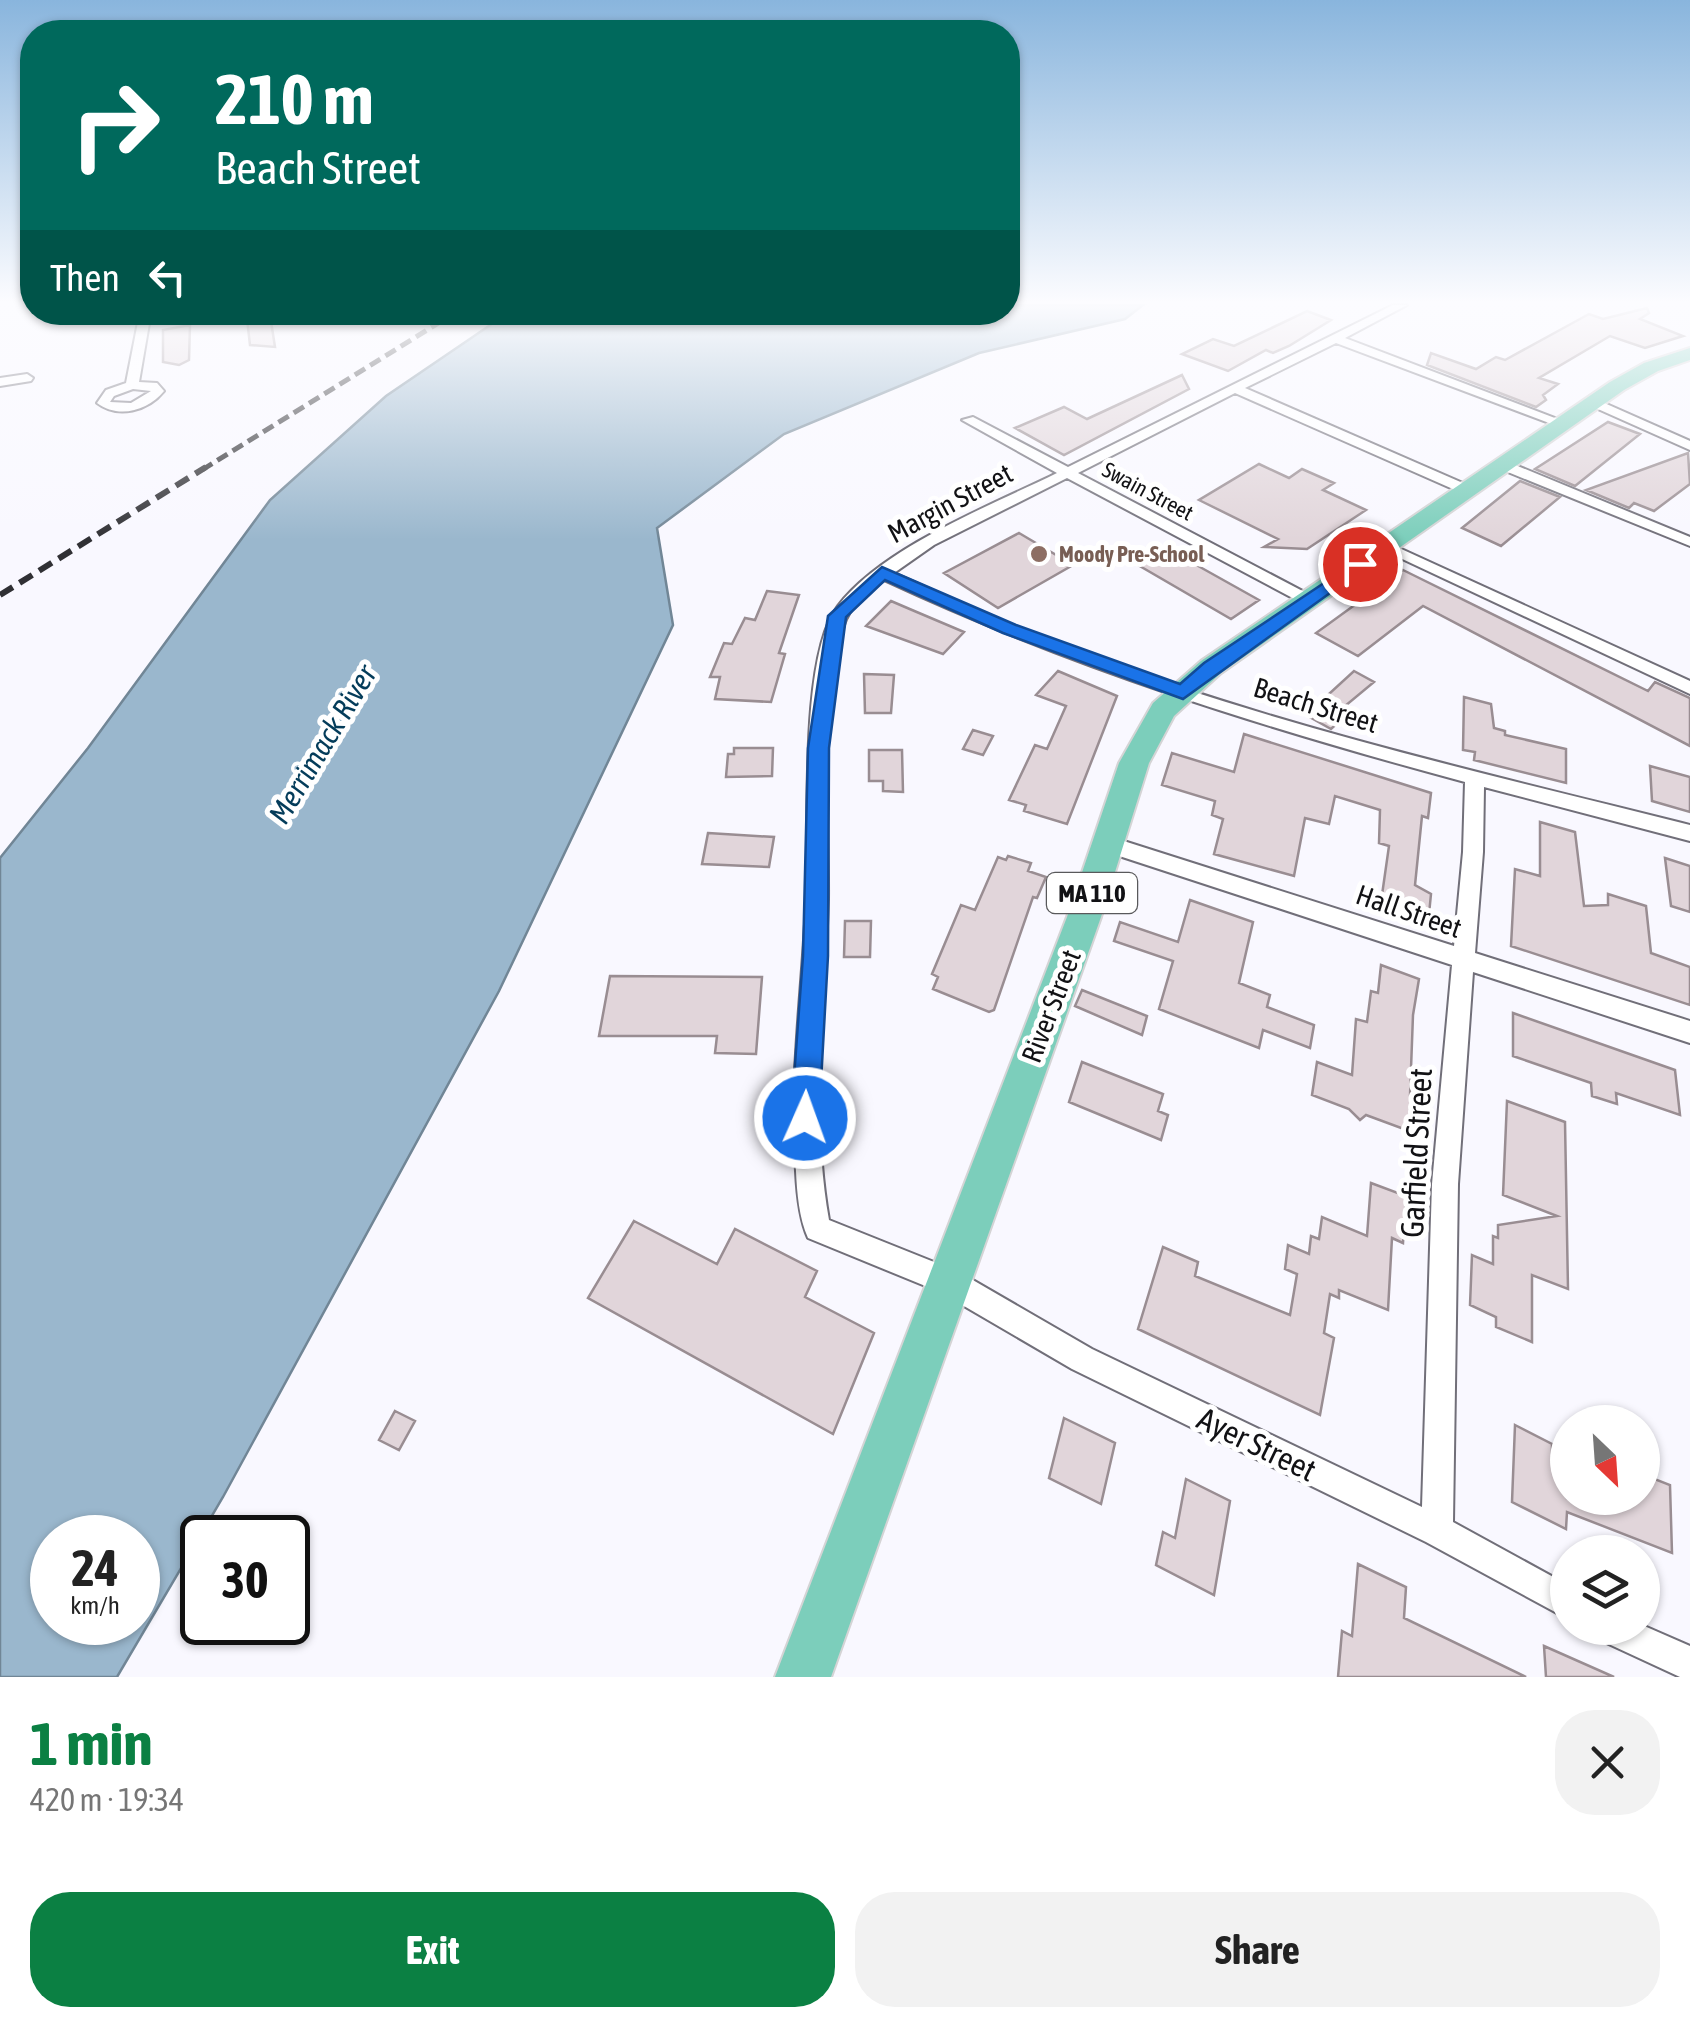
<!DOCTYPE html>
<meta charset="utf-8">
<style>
body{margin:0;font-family:"Asap Condensed",sans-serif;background:#f2f2f2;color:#222;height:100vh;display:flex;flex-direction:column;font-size:38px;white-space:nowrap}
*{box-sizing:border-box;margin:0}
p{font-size:32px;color:#767676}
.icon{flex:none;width:55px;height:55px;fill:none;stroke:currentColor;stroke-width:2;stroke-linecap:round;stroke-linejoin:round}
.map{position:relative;height:1677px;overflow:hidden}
.panel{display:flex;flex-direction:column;background:#fff;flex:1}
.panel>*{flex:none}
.banner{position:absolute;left:20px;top:20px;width:1000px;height:305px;border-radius:40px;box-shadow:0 2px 8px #0004;background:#00695c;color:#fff;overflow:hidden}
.needle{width:65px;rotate:155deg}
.controls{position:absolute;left:1550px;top:1405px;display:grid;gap:20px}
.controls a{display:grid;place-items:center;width:110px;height:110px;border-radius:50%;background:#fff;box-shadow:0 2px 8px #0004;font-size:50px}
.speed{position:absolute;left:30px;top:1515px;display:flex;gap:20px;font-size:50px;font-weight:700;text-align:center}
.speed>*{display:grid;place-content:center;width:130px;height:130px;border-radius:50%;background:#fff;box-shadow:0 2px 8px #0004;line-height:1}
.speed small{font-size:25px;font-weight:400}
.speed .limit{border:5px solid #111;border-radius:15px;background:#fff;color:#111}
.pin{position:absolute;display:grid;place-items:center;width:85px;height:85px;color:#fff;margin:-42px;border:5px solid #fff;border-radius:50%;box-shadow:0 2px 10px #0007}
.me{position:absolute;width:110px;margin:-55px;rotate:2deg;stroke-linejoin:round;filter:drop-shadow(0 0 8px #0008)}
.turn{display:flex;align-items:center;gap:35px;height:210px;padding:0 30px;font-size:45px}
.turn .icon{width:130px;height:130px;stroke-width:2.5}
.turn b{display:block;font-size:70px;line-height:85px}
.then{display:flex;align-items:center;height:95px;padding:0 30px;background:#0003;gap:20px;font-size:38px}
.round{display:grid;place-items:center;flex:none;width:105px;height:105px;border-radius:40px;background:#f2f2f2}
.summary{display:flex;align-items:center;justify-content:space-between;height:170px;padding:0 30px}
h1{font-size:60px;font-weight:700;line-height:75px;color:#0b8043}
.primary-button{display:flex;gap:20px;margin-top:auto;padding:20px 30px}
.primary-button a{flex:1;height:115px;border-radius:40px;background:#0b8043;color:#fff;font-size:40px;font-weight:700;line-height:115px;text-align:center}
.primary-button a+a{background:#f2f2f2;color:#222}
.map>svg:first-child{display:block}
.water{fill:#9ab7cd;stroke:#718696;stroke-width:2.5;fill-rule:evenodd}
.building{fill:#e1d5da;stroke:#998d92;stroke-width:2.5}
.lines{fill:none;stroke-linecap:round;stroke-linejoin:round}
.street-casing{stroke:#716f79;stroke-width:4}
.primary-casing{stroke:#d4d4d5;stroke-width:4}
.street{fill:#fff;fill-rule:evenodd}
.primary{fill:#7ccebb;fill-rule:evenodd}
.rail-far1{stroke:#303034;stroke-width:5;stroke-dasharray:12 6;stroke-linecap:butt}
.rail{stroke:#303034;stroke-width:6;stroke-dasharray:15 8;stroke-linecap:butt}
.route{fill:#1a73e8;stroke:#114b97;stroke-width:2.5}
.education-dot{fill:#8d6e63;stroke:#fff;stroke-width:4}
.labels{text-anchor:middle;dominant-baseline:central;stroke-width:10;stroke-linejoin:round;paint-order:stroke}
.far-street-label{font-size:22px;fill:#121215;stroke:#fff}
.far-education-label{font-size:22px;font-weight:bold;fill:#785e54;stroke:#fff;text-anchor:start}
.shield{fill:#fff;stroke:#59595b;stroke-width:2.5}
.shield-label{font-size:25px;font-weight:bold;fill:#121215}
.street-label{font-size:28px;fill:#121215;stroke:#fff}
.water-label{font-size:30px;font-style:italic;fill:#043c5a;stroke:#fff}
.near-street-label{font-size:32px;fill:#121215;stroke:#fff}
</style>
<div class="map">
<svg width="1690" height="1677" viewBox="0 0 1690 1677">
<rect width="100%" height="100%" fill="#f9f8ff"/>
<path class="water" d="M1008 305H1143L1125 319 979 353 784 434 657 528 673 625 499 991 223 1497 117 1677H0V858L88 748 270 500 386 396 508 313 1008 312ZM52 1538H138V1622H52Z"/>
<path class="building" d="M1647 308 1649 313 1640 319 1683 336 1645 348 1610 336 1539 378 1558 384 1543 395 1546 400 1536 407 1427 365 1431 353 1476 369 1496 357 1505 360 1589 314 1603 319Z
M1307 311 1331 320 1289 346 1273 353 1266 350 1228 371 1182 354 1213 339 1234 346Z
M270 315 275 347 250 345 247 319Z
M190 325 189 360 179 365 163 362V330Z
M1182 375 1189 389 1064 455 1015 428 1064 407 1087 419Z
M1608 422 1640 434 1575 486 1535 469Z
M1688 453 1690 484 1654 511 1634 503 1629 508 1586 490Z
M1259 464 1289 478 1302 469 1334 483 1323 490 1366 510 1307 549 1264 547 1278 539 1199 500Z
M1520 481 1560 497 1501 546 1462 528Z
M1019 533 1073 565 998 608 944 573Z
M1166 548 1259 600 1231 619 1138 565Z
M1403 570 1648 691 1655 682 1690 698V746L1423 606 1358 656 1316 633Z
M767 591 799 595 779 653 785 654 771 702 715 699 720 677H710L724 643 732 644 745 618 755 620Z
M891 601 912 610 964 632 943 654 866 626Z
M1058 671 1117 696 1067 824 1024 811 1026 805 1009 800 1035 745 1047 749 1066 706 1036 695Z
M1354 671 1374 682 1345 706 1352 710 1331 729 1306 715Z
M864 674 894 675 891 713H865Z
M1464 697 1491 704 1494 728 1505 731V735L1566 749V783L1474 760 1475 752 1463 750Z
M973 730 993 736 983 755 963 749Z
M1244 734 1431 793 1428 818 1422 816 1415 885 1431 894 1429 914 1422 912 1421 920 1390 910V906L1381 902 1389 846 1379 843 1380 810 1335 796 1329 824 1305 818 1294 876 1214 854 1223 819 1212 815 1215 801 1162 785 1172 753 1234 772Z
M734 748H773L772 776 726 777 728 754H734Z
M869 750H902L903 792 883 791V781H869Z
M1650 766 1690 777V812L1652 801Z
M1540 822 1575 832 1584 906 1608 905V894L1646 906 1651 953 1690 967V1005L1511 946 1515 869 1540 876Z
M708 833 774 837 769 867 702 864Z
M1008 856 1031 863 1028 871 1046 877 1037 898 1033 897 994 1010 989 1012 933 989 938 977 932 974 961 905 975 910 998 857 1006 860Z
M1665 858 1690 866V912L1671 906Z
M1190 900 1253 922 1239 983 1270 995 1267 1007 1314 1025 1310 1048 1263 1030 1259 1048 1159 1009 1173 961 1114 941 1120 922 1178 942Z
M845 921H871L870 957H844Z
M1381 965 1419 979 1413 1015 1410 1096 1414 1105 1411 1117 1420 1135 1366 1115 1360 1120 1349 1109 1312 1095 1317 1062 1352 1075 1356 1019 1367 1022 1371 991 1378 993Z
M610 976 762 977 756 1054 715 1053 717 1036H599Z
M1082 990 1147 1016 1142 1035 1075 1006Z
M1513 1013 1675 1070 1680 1115 1616 1093 1617 1104 1592 1096 1591 1083 1513 1056Z
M1082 1062 1163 1094 1158 1111 1168 1115 1161 1140 1069 1102Z
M1507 1101 1565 1122 1568 1289 1532 1275V1342L1496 1327V1317L1470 1305 1472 1255 1493 1264V1236L1498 1238V1225L1557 1216 1503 1195Z
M1371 1183 1406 1196 1403 1243 1392 1238 1388 1310 1339 1290V1298L1330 1294 1324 1333 1334 1338 1320 1415 1138 1329 1163 1247 1198 1262 1195 1276 1290 1315 1297 1274 1285 1269 1288 1245 1309 1254 1311 1236 1319 1239 1322 1217 1367 1236Z
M634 1221 717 1264 735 1229 817 1271 805 1297 874 1333 833 1434 588 1298Z
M395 1411 415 1421 399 1450 379 1440Z
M1064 1418 1115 1443 1101 1504 1049 1478Z
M1515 1425 1552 1444V1461L1567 1468V1498H1642V1474L1670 1485 1672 1553 1567 1512 1566 1529 1512 1502Z
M1186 1479 1230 1501 1214 1595 1156 1565 1163 1532 1175 1538Z
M1358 1564 1406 1587 1404 1618 1526 1677H1338L1342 1631 1352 1636Z
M1544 1646 1614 1677H1546Z"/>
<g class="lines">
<g class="street-casing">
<path id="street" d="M1393 305H1407L1345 338 1568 423 1557 426 1336 343 1245 388 1472 487V493H1462L1235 393 1078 473 1314 597V603H1302L1067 478 934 545 894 573C956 601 1018 629 1083 653 1280 727 1486 774 1690 825V841L1484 787 1483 852 1475 953 1690 1021V1043L1473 972 1458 1184 1453 1522 1568 1585V1619L1426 1542 1072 1369 940 1292 808 1238C799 1218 797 1193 796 1171 789 1083 802 994 806 906 810 837 798 657 838 606 883 547 990 506 1057 473L962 420 973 417 1068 467ZM884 580C1073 668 1264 728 1465 782L1463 852 1454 946 1108 836 1101 838 1098 844 1101 850 1452 965 1432 1184 1422 1507 1092 1349 959 1272 829 1220C810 1113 825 1007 828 899 829 809 817 712 844 625 850 605 869 592 884 580Z
M140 312H151L139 382 157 383 164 391C148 411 118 419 97 403L106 390 126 383ZM133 389 151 391 131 403 110 402 114 396Z
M317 312H332L336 316 331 319Z
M27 374 33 378 31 381 0 386V378Z
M1593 398 1690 441V450L1589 405 1587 402Z
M1498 462H1508L1690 537V546L1498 468Z
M1386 542 1690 681V694L1381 549 1379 546Z
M1642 1625 1690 1646V1677H1680L1600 1640 1595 1628H1642Z"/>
</g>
<g class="primary-casing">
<path id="primary" d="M1690 348V360L1658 371 1624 390 1221 673 1174 716 1149 763 1101 917 831 1677H775L1067 917 1119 763 1153 703 1201 661 1610 382 1644 363Z"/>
</g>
<use href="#street" class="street"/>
<use href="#primary" class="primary"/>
<path class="rail-far1" d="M202 470 456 312"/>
<path class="rail" d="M0 595 206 467"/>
</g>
<linearGradient id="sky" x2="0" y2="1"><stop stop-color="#89b5dd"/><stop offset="0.56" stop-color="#fcfcff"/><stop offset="1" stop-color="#fcfcff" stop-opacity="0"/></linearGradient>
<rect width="1690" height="540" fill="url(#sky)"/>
<path class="route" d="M1360 559 1366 560V567L1183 699 1003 633 885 580 846 617 829 748 828 956 819 1118 815 1128 805 1132 795 1128 791 1118 803 956 808 748 828 616 882 567 1016 625 1180 684 1204 663Z"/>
<circle class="education-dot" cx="1039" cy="554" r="10"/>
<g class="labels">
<g class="far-street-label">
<text transform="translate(1148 491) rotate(28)">Swain Street</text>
</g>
<g class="far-education-label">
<text x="1059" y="554">Moody Pre-School</text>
</g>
<rect class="shield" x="1047" y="873" width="90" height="40" rx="8"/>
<g class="shield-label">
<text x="1092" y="893">MA 110</text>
</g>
<g class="street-label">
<text transform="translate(950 503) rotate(-28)">Margin Street</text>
<text transform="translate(1316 705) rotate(17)">Beach Street</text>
<text transform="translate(1409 911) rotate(19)">Hall Street</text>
<text transform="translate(1051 1006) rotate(-69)">River Street</text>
</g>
<g class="water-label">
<text transform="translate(322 744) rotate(-59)">Merrimack River</text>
</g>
<g class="near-street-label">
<text transform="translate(1416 1153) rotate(-87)">Garfield Street</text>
<text transform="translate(1257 1444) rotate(26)">Ayer Street</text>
</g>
</g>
</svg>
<div class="controls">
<a><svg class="needle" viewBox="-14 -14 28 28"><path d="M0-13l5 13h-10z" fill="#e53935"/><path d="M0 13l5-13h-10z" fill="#767676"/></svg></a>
<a><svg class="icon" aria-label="layers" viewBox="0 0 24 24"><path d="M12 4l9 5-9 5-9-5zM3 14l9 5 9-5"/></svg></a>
</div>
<div class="speed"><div>24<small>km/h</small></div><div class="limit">30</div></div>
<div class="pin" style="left:1360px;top:564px;background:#d93025"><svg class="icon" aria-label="arrive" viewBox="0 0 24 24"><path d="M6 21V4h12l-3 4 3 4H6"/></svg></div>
<svg class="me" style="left:805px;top:1118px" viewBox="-20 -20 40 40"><circle r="17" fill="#1a73e8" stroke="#fff" stroke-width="3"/><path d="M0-11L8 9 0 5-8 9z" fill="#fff"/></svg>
<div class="banner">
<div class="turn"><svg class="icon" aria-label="right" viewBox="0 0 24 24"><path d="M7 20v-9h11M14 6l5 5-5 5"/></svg><div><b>210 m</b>Beach Street</div></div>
<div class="then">Then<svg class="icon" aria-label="left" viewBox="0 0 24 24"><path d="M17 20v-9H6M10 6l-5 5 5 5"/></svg></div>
</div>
</div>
<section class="panel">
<div class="summary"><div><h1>1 min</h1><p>420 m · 19:34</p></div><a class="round"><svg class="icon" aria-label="close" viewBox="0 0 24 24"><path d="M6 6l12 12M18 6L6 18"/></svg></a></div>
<div class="primary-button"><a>Exit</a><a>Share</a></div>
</section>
